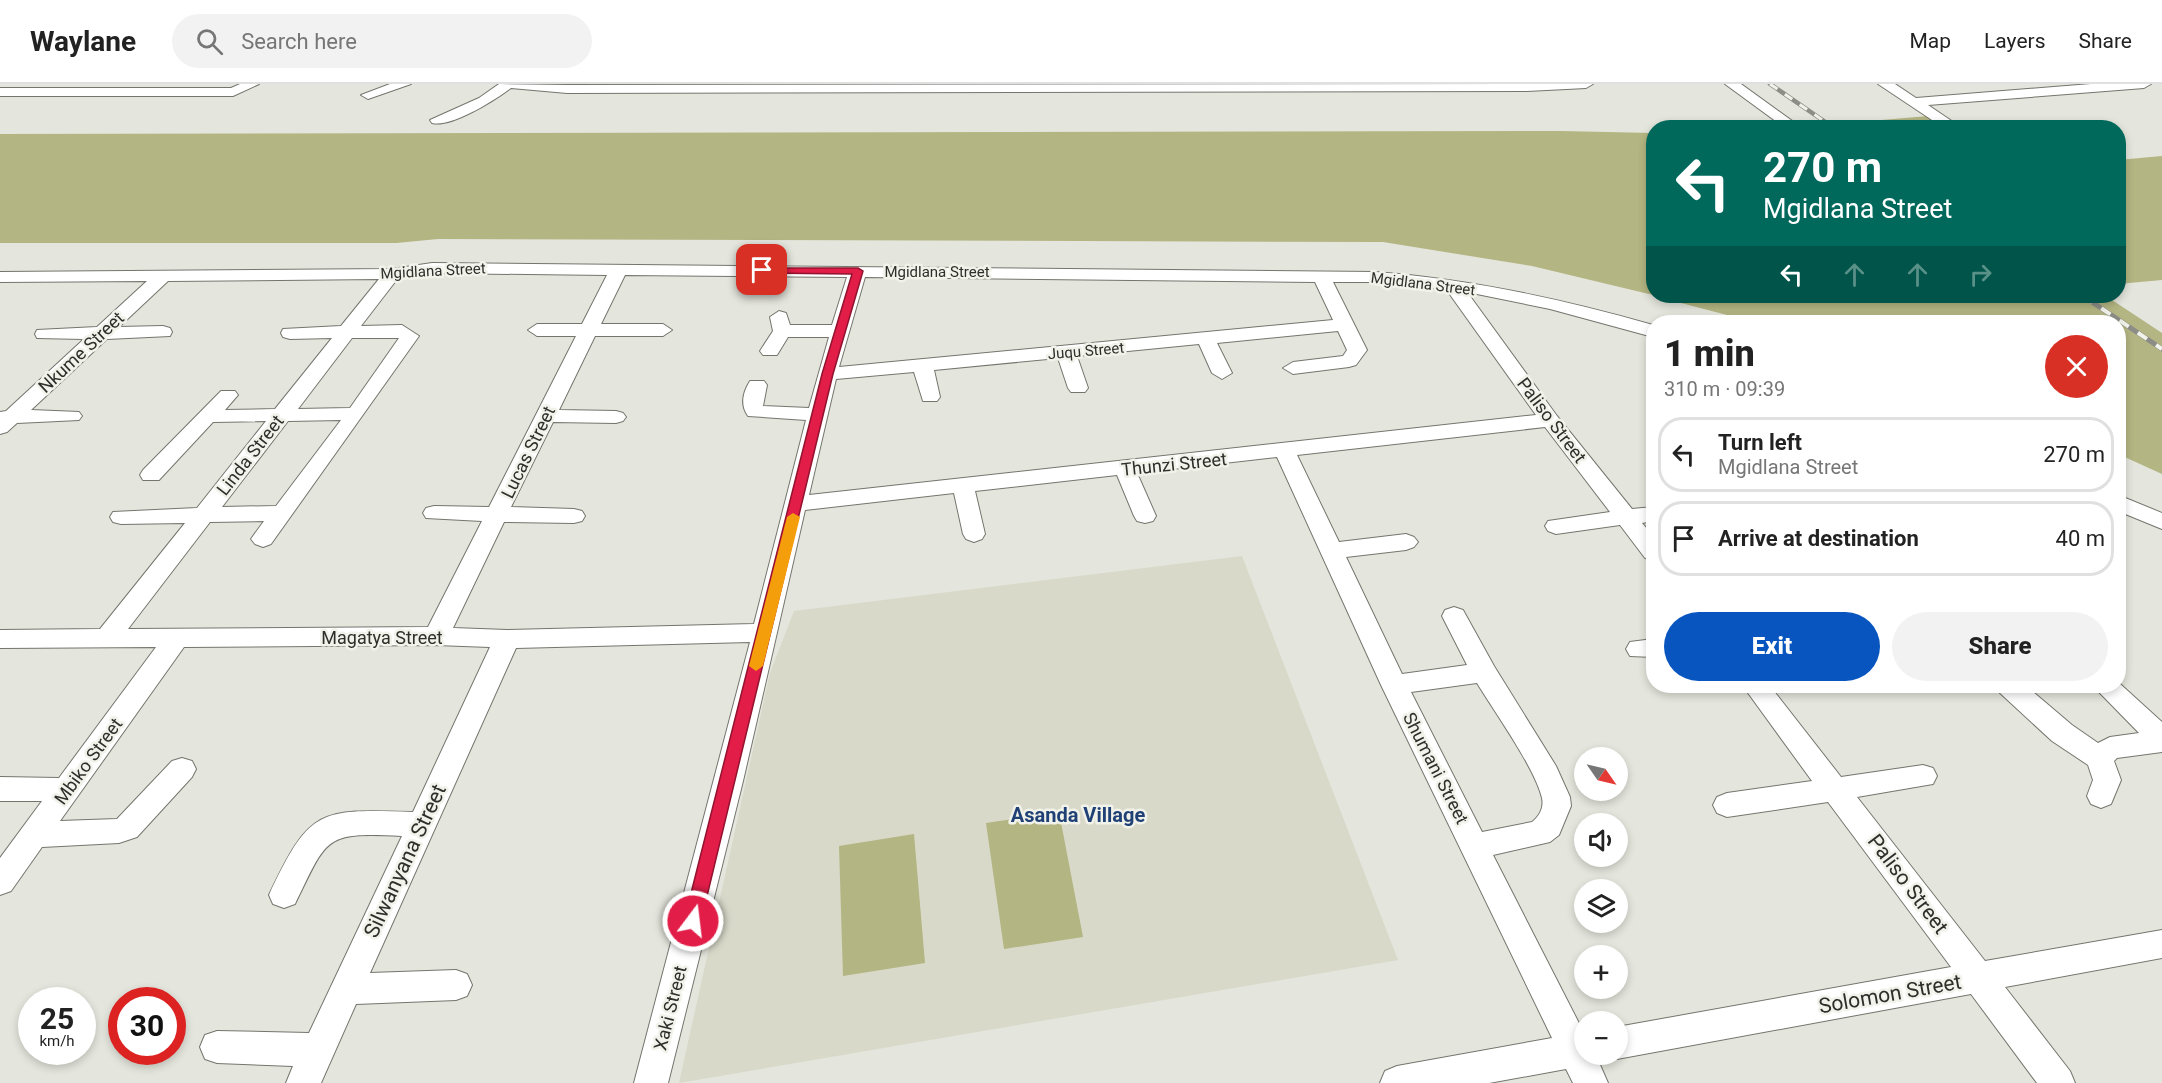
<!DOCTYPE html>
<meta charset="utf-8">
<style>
body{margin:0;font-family:Roboto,sans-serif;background:#f2f2f2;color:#222;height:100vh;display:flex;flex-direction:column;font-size:22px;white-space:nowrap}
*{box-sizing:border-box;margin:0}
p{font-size:20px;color:#767676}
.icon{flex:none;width:33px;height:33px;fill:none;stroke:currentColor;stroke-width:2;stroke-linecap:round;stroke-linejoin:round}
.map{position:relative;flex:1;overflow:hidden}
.side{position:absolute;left:1646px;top:231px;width:480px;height:378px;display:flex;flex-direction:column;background:#fff;border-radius:24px;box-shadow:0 3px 9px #0003}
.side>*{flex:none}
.guide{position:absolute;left:1646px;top:36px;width:480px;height:183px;border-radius:24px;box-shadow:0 3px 9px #0003;background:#00695c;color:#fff;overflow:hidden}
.needle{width:39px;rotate:124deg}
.buttons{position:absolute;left:1574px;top:663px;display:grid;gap:12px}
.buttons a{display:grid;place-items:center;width:54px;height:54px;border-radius:50%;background:#fff;box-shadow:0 3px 9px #0003;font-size:30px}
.speed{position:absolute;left:18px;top:903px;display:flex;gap:12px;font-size:30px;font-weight:700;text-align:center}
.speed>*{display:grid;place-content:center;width:78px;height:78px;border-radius:50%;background:#fff;box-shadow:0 3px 9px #0003;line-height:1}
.speed small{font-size:15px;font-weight:400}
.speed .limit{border:9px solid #d22;background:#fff;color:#111}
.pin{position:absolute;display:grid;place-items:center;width:51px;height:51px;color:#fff;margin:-26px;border-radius:12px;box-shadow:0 3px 9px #0006}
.me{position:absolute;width:66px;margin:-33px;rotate:15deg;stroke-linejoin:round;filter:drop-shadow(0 0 4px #0008)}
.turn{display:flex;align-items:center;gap:21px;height:126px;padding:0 18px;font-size:27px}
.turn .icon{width:78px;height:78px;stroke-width:2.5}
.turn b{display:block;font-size:42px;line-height:51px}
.lanes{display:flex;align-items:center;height:57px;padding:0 18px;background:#0003;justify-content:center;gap:30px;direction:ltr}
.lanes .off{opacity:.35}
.round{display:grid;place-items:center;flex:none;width:63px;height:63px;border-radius:32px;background:#f2f2f2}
.head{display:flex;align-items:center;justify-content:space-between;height:102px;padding:0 18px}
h1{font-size:36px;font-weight:800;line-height:45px}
.cta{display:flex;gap:12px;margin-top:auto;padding:12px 18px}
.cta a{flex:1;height:69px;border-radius:36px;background:#0855bf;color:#fff;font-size:24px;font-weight:800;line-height:69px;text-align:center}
.cta a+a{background:#f2f2f2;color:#222}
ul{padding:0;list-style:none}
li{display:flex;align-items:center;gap:18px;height:75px;margin:0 12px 9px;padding:0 6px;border:3px solid #e0e0e0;border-radius:24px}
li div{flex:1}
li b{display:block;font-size:22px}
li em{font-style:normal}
header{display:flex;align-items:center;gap:36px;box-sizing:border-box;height:84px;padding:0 30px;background:#fff;border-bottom:2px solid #e0e0e0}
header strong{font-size:28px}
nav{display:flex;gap:33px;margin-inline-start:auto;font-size:21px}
.search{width:420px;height:54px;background:#f2f2f2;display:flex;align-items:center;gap:15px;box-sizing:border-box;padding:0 21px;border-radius:33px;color:#767676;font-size:22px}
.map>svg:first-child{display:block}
.built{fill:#d8d9c9}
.green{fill:#b3b582}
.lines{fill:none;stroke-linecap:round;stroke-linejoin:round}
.minor-casing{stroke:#75756e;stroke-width:2}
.minor{fill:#fff;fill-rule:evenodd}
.rail-far1-casing{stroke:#8c8d87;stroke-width:4.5}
.rail-casing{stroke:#8c8d87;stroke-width:5}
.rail-far1{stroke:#f1f2e9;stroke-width:3;stroke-dasharray:9;stroke-linecap:butt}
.rail{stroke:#f1f2e9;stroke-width:4;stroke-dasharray:11;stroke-linecap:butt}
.route{fill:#e11d48;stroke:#92132f;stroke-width:1.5}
.slow{fill:#f59e0b}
.labels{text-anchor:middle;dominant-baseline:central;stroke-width:5;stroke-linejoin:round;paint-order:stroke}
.far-street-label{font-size:15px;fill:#2e2e2b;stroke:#f1f2e9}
.street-label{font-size:18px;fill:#2e2e2b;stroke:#f1f2e9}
.neighbourhood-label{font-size:20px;font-weight:bold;fill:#1f4176;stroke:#f1f2e9}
.near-street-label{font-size:21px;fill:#2e2e2b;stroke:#f1f2e9}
</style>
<header>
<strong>Waylane</strong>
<div class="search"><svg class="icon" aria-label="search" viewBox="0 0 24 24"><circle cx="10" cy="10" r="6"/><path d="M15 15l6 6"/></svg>Search here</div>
<nav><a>Map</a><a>Layers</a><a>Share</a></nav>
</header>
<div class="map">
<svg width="2162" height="999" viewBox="0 0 2162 999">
<rect width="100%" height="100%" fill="#e4e5dc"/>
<path class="built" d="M1242 472 1398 876 679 999 770 589 794 527Z"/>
<path class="green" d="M1929 32 1947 43 1853 44 1846 39Z
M1561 47 1653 49V211L1532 182 1383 158 438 155 396 159H0V50Z
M2162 72V196L2118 200V76Z
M1654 212H2106L2162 249V390L2118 370V238H1754Z
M1059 728 1083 853 1004 865 986 739Z
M914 750 925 879 843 892 839 762Z"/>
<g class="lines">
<g class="minor-casing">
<path id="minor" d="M240 0H259L233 12H0V4H231Z
M390 0H411L368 15 361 11Z
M499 0 567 1 1593 0 1586 4 1527 7 567 9 511 4C495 16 451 44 432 39L430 36 479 14Z
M1725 0H1741L1802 44H1785Z
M1878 0H1895L1916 14 2091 0H2151L2144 4 1928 21 1962 44H1944Z
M432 179 1375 188C1470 195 1562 215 1653 241V253L1550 225 1467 208 1557 332 1632 425 1653 423V437L1642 439 1653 452V476L1645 474 1620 441 1556 450 1548 447 1545 442 1548 437 1610 428 1545 343 1297 371 1339 458 1406 450 1414 453 1418 458 1414 463 1406 466 1346 473 1402 590 1467 581 1442 532 1445 526 1454 523 1463 526 1494 582 1556 682 1570 713 1571 722 1559 751 1550 758 1493 771 1584 949V970H1598L1597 974 1608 999H1573L1566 985 1489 999H1380L1385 987 1397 982 1552 954 1381 601 1277 373 1137 389 1156 432 1153 437 1145 439 1137 437 1134 432 1117 391 975 407 985 450 982 455 974 458 966 455 963 450 954 409 805 426 743 697 668 999H634L750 558 516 564 370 889 456 886 467 890 472 901 467 912 456 916 356 920 321 999H286L293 982 217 979 205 975 200 963 205 951 217 947 309 949 402 752C323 748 328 753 295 820L284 824 273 820 269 811C310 724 319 725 413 728L490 563 436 561 184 563 60 737 117 735 172 677 182 674 192 677 196 685 192 693 137 753 119 759 42 763 11 807 0 811V774L42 717H0V693L59 694 156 563 0 564V546L100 545 185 439 121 440 113 438 110 433 113 428 197 424 266 337 213 338 159 396H143L140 391 143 386 221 307H235L238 311 225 326 275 325 332 254 290 255 283 253 281 249 283 245 341 242 379 195 168 197 119 243 163 242 170 244 172 248 170 252 107 255 31 326 79 328 82 332 79 336 17 339 7 348 0 350V328L6 327 84 255 37 254 35 250 37 246 97 243 147 197 0 198V188L392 185ZM432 189 607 191 582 240H537L528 246 537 252H576L489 423 434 422 426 424 423 429 426 434 482 437 428 543 128 545 210 438 264 437 251 455 255 460 263 463 271 460 419 252 402 241 361 242 398 194ZM625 191 847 193 832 241H790L786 229 779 227 770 233 773 247 760 267 763 271H777L788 253H829L809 324 763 322 767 301 764 297H750C743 308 740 321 748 332L806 336 754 540 507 546 453 544 504 438 574 439 582 437 585 432 582 427 574 425 511 423 553 338 616 339 623 337 626 333 623 329 616 327 559 326 595 252H663L672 246 663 240H601ZM865 193 1315 198 1333 236 839 283ZM1333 198H1375L1446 205 1536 331 809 411 836 295 914 288 923 317H937L940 313 934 286 1058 274 1068 304 1071 308H1085L1088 304 1077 272 1199 260 1212 289 1222 295 1232 289 1217 259 1338 247 1347 266 1343 272 1293 278 1283 284 1293 290 1349 283 1356 281 1367 266ZM352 254H399L350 324 298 325ZM341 336 276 422 222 423 288 337ZM1477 599C1494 627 1535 684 1542 714 1544 723 1540 732 1532 738L1482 748 1411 608Z
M2118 411 2162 429V445L2118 427Z
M1653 555V573L1630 572 1626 565 1630 558Z
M2118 598 2162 638V668L2117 674 2114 677 2121 696 2111 720 2101 724 2091 720 2087 712 2093 696 2088 681 2052 657 2000 609 1996 602H2026L2072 641 2098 659 2110 653 2139 649 2093 602H2118Z
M1743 602H1770L1841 693 1923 681 1933 684 1937 692 1933 700 1857 713 1985 877 2162 846V874L2005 903 2070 987 2075 999H2037L1971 910 1617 975 1605 970H1617V943L1951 883 1828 718 1727 733 1717 729 1713 721 1717 713 1727 709 1812 697Z"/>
</g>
<use href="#minor" class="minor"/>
<g class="rail-far1-casing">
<path id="rail-far1" d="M1770 0 1834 44"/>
</g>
<g class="rail-casing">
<path id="rail" d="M2083 212 2162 265"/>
</g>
<use href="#rail-far1" class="rail-far1"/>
<use href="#rail" class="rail"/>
</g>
<path class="route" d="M758 184H858L863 187 833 290 701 837 699 842 693 844 686 842 684 837 822 290 852 190 762 189 758 188Z"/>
<path class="slow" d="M793 429 800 433 763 582 756 587 749 582 787 433Z"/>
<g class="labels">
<g class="far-street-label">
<text transform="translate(433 187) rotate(-3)">Mgidlana Street</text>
<text x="937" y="188">Mgidlana Street</text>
<text transform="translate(1423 200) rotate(7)">Mgidlana Street</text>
<text transform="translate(1086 267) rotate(-5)">Juqu Street</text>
</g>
<g class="street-label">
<text transform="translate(81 268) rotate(-43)">Nkume Street</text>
<text transform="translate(1552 336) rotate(53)">Paliso Street</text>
<text transform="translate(528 368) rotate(-64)">Lucas Street</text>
<text transform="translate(250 371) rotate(-52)">Linda Street</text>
<text transform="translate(1174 380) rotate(-6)">Thunzi Street</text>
<text x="382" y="553">Magatya Street</text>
<text transform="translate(88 677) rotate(-54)">Mbiko Street</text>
<text transform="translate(1436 684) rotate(63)">Shumani Street</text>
<text transform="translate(670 924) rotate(-76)">Xaki Street</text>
</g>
<g class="neighbourhood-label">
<text x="1078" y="731">Asanda Village</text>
</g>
<g class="near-street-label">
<text transform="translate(405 777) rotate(-65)">Silwanyana Street</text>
<text transform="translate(1908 800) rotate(53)">Paliso Street</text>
<text transform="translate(1890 910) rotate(-10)">Solomon Street</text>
</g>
</g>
</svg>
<div class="buttons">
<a><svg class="needle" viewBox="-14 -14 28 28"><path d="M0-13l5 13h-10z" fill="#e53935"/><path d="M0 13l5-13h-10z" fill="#767676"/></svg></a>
<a><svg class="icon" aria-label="sound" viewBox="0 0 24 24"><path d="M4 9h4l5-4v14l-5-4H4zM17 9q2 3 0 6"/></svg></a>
<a><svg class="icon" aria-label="layers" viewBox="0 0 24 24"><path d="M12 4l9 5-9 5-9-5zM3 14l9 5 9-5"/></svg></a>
<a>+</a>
<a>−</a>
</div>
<div class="speed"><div>25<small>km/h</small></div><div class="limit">30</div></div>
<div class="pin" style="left:762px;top:186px;background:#d93025"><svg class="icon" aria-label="arrive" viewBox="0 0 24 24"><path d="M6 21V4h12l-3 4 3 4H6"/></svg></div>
<svg class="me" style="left:693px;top:837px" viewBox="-20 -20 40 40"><circle r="17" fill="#e11d48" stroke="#fff" stroke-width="3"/><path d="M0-11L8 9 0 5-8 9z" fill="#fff"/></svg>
<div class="guide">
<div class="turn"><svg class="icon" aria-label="left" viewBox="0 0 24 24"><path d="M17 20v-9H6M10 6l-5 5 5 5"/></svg><div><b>270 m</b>Mgidlana Street</div></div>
<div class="lanes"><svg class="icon" aria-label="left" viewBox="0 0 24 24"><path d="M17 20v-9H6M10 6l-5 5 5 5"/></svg><svg class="icon off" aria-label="ahead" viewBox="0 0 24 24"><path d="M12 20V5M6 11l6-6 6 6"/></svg><svg class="icon off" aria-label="ahead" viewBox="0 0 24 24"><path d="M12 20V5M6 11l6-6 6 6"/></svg><svg class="icon off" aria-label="right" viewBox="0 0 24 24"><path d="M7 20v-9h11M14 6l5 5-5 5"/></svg></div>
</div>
<section class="side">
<div class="head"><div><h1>1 min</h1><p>310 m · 09:39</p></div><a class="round" style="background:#d93025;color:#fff"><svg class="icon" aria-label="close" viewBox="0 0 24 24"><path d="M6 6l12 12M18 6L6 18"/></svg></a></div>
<ul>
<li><svg class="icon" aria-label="left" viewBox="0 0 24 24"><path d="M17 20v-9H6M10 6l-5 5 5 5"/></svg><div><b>Turn left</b><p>Mgidlana Street</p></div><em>270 m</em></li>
<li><svg class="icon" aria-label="arrive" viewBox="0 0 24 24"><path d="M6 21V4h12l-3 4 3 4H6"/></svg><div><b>Arrive at destination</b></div><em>40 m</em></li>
</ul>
<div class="cta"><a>Exit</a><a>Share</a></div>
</section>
</div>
